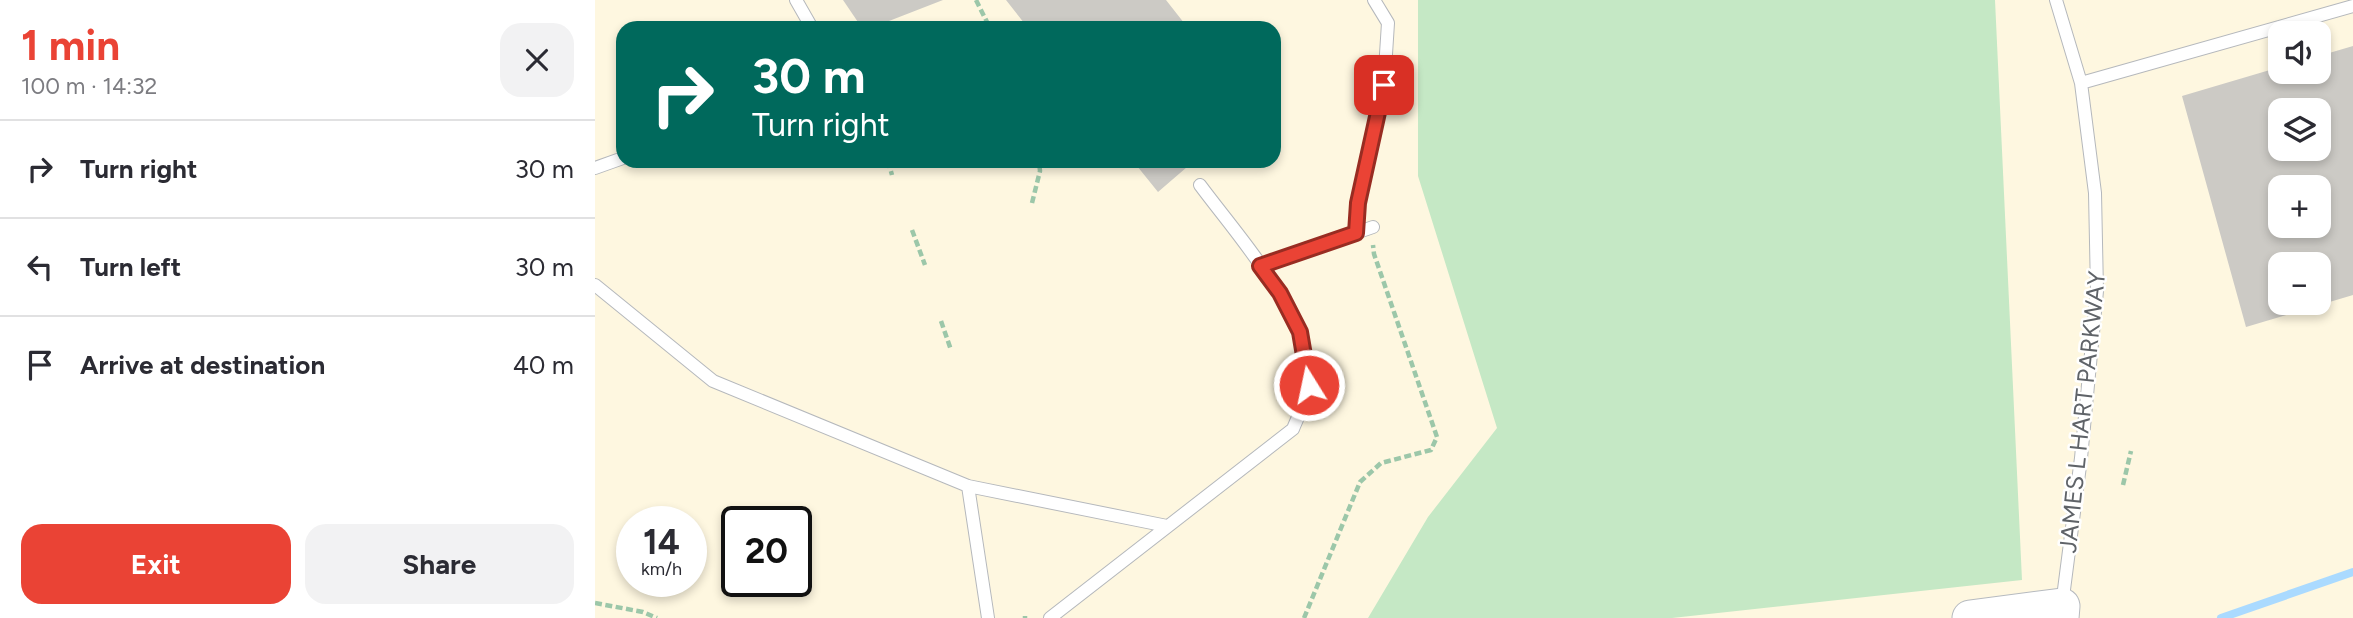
<!DOCTYPE html>
<meta charset="utf-8">
<style>
body{margin:0;font-family:Figtree,sans-serif;background:#f2f2f3;color:#2b2b33;height:100vh;display:flex;flex-direction:column;font-size:26px;white-space:nowrap}
*{box-sizing:border-box;margin:0}
p{font-size:23px;color:#7c7c81}
.icon{flex:none;width:38px;height:38px;fill:none;stroke:currentColor;stroke-width:2;stroke-linecap:round;stroke-linejoin:round}
.map{position:relative;flex:1;overflow:hidden}
.sheet{display:flex;flex-direction:column;background:#fff;width:595px}
.sheet>*{flex:none}
.top-card{position:absolute;left:21px;top:21px;width:665px;height:147px;border-radius:21px;box-shadow:0 4px 10px #0003;background:#00695c;color:#fff;overflow:hidden}
.tools{position:absolute;left:1673px;top:21px;display:grid;gap:14px}
.tools a{display:grid;place-items:center;width:63px;height:63px;border-radius:14px;background:#fff;box-shadow:0 4px 10px #0003;font-size:35px}
.speed{position:absolute;left:21px;top:506px;display:flex;gap:14px;font-size:35px;font-weight:700;text-align:center}
.speed>*{display:grid;place-content:center;width:91px;height:91px;border-radius:50%;background:#fff;box-shadow:0 4px 10px #0003;line-height:1}
.speed small{font-size:18px;font-weight:400}
.speed .limit{border:4px solid #111;border-radius:10px;background:#fff;color:#111}
.pin{position:absolute;display:grid;place-items:center;width:60px;height:60px;color:#fff;margin:-30px;border-radius:14px;box-shadow:0 4px 10px #0006}
.me{position:absolute;width:77px;margin:-38px;rotate:350deg;stroke-linejoin:round;filter:drop-shadow(0 0 5px #0008)}
.turn{display:flex;align-items:center;gap:24px;height:147px;padding:0 21px;font-size:32px}
.turn .icon{width:91px;height:91px;stroke-width:2.5}
.turn b{display:block;font-size:49px;line-height:60px}
.round{display:grid;place-items:center;flex:none;width:74px;height:74px;border-radius:21px;background:#f2f2f3}
.overview{display:flex;align-items:center;justify-content:space-between;height:119px;padding:0 21px}
h1{font-size:42px;font-weight:700;line-height:52px;color:#ea4335}
.button{display:flex;gap:14px;margin-top:auto;padding:14px 21px}
.button a{flex:1;height:80px;border-radius:21px;background:#ea4335;color:#fff;font-size:28px;font-weight:700;line-height:80px;text-align:center}
.button a+a{background:#f2f2f3;color:#2b2b33}
ul{padding:0;list-style:none}
li{display:flex;align-items:center;gap:21px;height:98px;padding:0 21px;border-top:2px solid #e1e1e2}
li div{flex:1}
li b{display:block;font-size:26px}
li em{font-style:normal}
main{display:flex;flex:1;min-height:0}
.map>svg:first-child{display:block}
.commercial{fill:#fef7e0;fill-rule:evenodd}
.green{fill:#c5e8c5}
.lines{fill:none;stroke-linecap:round;stroke-linejoin:round}
.stream{stroke:#aadaff;stroke-width:8}
.building{fill:#cccac5;fill-rule:evenodd}
.lane-casing{stroke:#b5b8bc;stroke-width:14}
.secondary-casing{stroke:#b6babf;stroke-width:37}
.path{stroke:#9cc7a9;stroke-width:4.5;stroke-dasharray:7 3.5;stroke-linecap:butt}
.lane{stroke:#fff;stroke-width:12}
.secondary{stroke:#fff;stroke-width:35}
.route-casing{stroke:#982c22;stroke-width:18}
.route{stroke:#ea4335;stroke-width:12}
.labels{text-anchor:middle;dominant-baseline:central;stroke-width:5;stroke-linejoin:round;paint-order:stroke}
.street-label{font-size:24px;fill:#5f6368;stroke:#fff}
</style>
<main>
<section class="sheet">
<div class="overview"><div><h1>1 min</h1><p>100 m · 14:32</p></div><a class="round"><svg class="icon" aria-label="close" viewBox="0 0 24 24"><path d="M6 6l12 12M18 6L6 18"/></svg></a></div>
<ul>
<li><svg class="icon" aria-label="right" viewBox="0 0 24 24"><path d="M7 20v-9h11M14 6l5 5-5 5"/></svg><div><b>Turn right</b></div><em>30 m</em></li>
<li><svg class="icon" aria-label="left" viewBox="0 0 24 24"><path d="M17 20v-9H6M10 6l-5 5 5 5"/></svg><div><b>Turn left</b></div><em>30 m</em></li>
<li><svg class="icon" aria-label="arrive" viewBox="0 0 24 24"><path d="M6 21V4h12l-3 4 3 4H6"/></svg><div><b>Arrive at destination</b></div><em>40 m</em></li>
</ul>
<div class="button"><a>Exit</a><a>Share</a></div>
</section>
<div class="map">
<svg width="1758" height="618" viewBox="0 0 1758 618">
<rect width="100%" height="100%" fill="#f1efe8"/>
<path class="commercial" d="M0 0H1758V618H0ZM28 28H679V161H28ZM1685 33H1724V72H1685ZM1685 110H1724V149H1685ZM1685 187H1724V226H1685ZM1685 264H1724V303H1685ZM37 522H96V581H37ZM142 522H201V581H142Z"/>
<path class="green" d="M823 0H1400L1427 580 1077 618H773L833 517 902 428 823 176Z"/>
<g class="lines">
<path class="stream" d="M1626 618 1758 572"/>
</g>
<path class="building" d="M248 0H348L276 28H267Z
M411 0H571L593 28H433Z
M1758 46V295L1651 327 1587 96 1685 67V72H1724V56ZM1685 110H1724V149H1685ZM1685 187H1724V226H1685ZM1685 264H1724V303H1685Z
M538 161H599L563 192Z"/>
<g class="lines">
<g class="lane-casing">
<path id="lane" d="M201 0 217 28
M1461 0 1486 83 1500 193 1502 291 1486 458 1467 605
M1486 83 1758 6
M0 168 28 158
M761 233 763 203 789 85 793 23 779 0
M665 266 778 227
M0 285 118 381 373 486 572 526
M373 486 393 618
M455 618 698 429C703 416 713 398 714 384 715 314 645 239 605 185"/>
</g>
<g class="secondary-casing">
<path id="secondary" d="M1375 618 1467 606 1466 618"/>
</g>
<path class="path" d="M381 0 395 28
M293 161 297 175
M437 203 445 171 444 161
M317 230 330 265
M346 321 356 350
M1528 485 1536 451
M0 603 48 612 62 618
M430 616V618
M709 618 765 482 786 463 836 450 842 437 779 254 778 245"/>
<use href="#lane" class="lane"/>
<use href="#secondary" class="secondary"/>
</g>
<g class="lines">
<g class="route-casing">
<path id="route" d="M714 385 705 332 685 293 665 266 761 233 763 203 789 85"/>
</g>
<use href="#route" class="route"/>
</g>
<g class="labels">
<g class="street-label">
<text transform="translate(1487 412) rotate(-84)">JAMES L HART PARKWAY</text>
</g>
</g>
</svg>
<div class="tools">
<a><svg class="icon" aria-label="sound" viewBox="0 0 24 24"><path d="M4 9h4l5-4v14l-5-4H4zM17 9q2 3 0 6"/></svg></a>
<a><svg class="icon" aria-label="layers" viewBox="0 0 24 24"><path d="M12 4l9 5-9 5-9-5zM3 14l9 5 9-5"/></svg></a>
<a>+</a>
<a>−</a>
</div>
<div class="speed"><div>14<small>km/h</small></div><div class="limit">20</div></div>
<div class="pin" style="left:789px;top:85px;background:#d93025"><svg class="icon" aria-label="arrive" viewBox="0 0 24 24"><path d="M6 21V4h12l-3 4 3 4H6"/></svg></div>
<svg class="me" style="left:714px;top:385px" viewBox="-20 -20 40 40"><circle r="17" fill="#ea4335" stroke="#fff" stroke-width="3"/><path d="M0-11L8 9 0 5-8 9z" fill="#fff"/></svg>
<div class="top-card">
<div class="turn"><svg class="icon" aria-label="right" viewBox="0 0 24 24"><path d="M7 20v-9h11M14 6l5 5-5 5"/></svg><div><b>30 m</b>Turn right</div></div>
</div>
</div>
</main>
